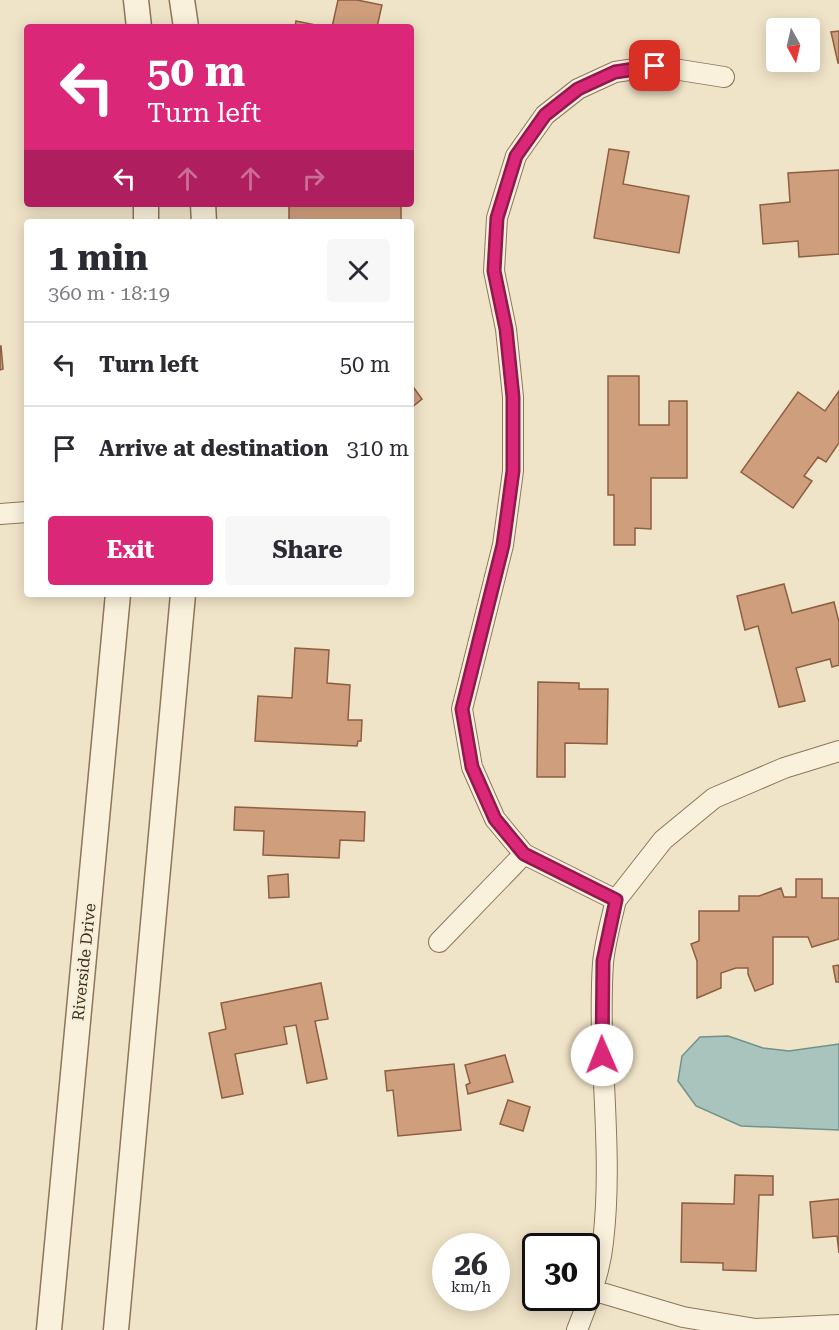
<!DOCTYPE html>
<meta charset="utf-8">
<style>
body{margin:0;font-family:"Roboto Serif",serif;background:#f7f7f7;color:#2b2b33;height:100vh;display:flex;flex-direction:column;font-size:22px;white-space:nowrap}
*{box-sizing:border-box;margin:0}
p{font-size:20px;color:#7c7c81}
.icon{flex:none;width:33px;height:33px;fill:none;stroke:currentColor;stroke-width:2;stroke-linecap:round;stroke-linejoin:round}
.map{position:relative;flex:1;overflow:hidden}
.sheet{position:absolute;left:24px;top:219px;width:390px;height:378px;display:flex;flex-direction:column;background:#fff;border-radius:6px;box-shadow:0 3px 15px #0003}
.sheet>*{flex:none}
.banner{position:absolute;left:24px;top:24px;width:390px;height:183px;border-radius:6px;box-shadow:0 3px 15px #0003;background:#db2777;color:#fff;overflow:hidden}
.needle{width:39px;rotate:172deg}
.tools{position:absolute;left:766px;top:18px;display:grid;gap:12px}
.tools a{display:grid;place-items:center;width:54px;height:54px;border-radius:6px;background:#fff;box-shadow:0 3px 15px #0003;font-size:30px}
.speed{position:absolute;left:432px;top:1233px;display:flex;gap:12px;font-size:30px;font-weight:700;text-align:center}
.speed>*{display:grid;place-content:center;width:78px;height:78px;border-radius:50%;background:#fff;box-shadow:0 3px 15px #0003;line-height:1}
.speed small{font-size:15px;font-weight:400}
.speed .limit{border:3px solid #111;border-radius:9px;background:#fff;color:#111}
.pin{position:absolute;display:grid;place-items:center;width:51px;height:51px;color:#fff;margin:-26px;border-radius:12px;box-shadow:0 3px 9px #0006}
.me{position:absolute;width:66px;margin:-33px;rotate:359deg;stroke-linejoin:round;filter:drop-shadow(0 0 4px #0008)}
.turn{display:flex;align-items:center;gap:21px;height:126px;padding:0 24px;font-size:27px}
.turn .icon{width:78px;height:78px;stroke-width:2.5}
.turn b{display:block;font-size:42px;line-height:51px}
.lanes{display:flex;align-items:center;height:57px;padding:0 24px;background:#0003;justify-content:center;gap:30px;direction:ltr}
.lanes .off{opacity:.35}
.round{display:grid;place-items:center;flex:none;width:63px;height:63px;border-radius:6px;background:#f7f7f7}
.headline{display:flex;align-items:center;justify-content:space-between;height:102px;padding:0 24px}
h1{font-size:36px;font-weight:700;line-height:45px}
.button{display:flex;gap:12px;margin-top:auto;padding:12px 24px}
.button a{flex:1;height:69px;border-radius:6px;background:#db2777;color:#fff;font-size:24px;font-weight:700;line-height:69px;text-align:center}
.button a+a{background:#f7f7f7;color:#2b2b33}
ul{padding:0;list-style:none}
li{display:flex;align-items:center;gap:18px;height:84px;padding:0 24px;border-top:2px solid #e1e1e2}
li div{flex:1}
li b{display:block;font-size:22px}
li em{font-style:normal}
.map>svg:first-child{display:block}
.water{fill:#a9c4bc;stroke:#6f938a;stroke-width:1.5}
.building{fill:#cf9f7d;stroke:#8d5f41;stroke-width:1.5}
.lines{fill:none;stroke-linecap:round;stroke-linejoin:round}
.minor-casing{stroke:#8d765c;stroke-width:22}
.tertiary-casing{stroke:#8d765c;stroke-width:27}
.minor{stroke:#faf1dc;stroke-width:20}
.tertiary{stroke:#faf1dc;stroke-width:24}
.route-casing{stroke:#8e194d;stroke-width:15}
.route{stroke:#db2777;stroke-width:10}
.labels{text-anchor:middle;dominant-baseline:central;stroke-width:5;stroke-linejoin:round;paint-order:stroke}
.street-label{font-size:16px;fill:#3d2e20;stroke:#f7eed8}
</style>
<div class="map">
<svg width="839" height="1330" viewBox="0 0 839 1330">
<rect width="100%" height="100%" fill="#f0e4c8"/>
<path class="water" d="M728 1036 763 1048 789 1051 839 1044V1130L741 1126 696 1106 678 1081 682 1056 700 1037Z"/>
<path class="building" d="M338 0H357L382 5 377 27H332Z
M296 21 325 27H295Z
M839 31V63H838L831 32Z
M609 149 629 152 623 184 689 196 679 253 594 238Z
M839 170V254L799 257 798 241 763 244 760 205 790 202 788 173Z
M289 204H401V222H289Z
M0 346H1L3 369 0 370Z
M608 376H639V425H669V401H687V478H651V529L635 528V545H614V495H608Z
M411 384 422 399 411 408Z
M839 391V443L826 462 818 457 804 476 812 481 793 508 741 472 798 392 825 411Z
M784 584 792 613 834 602 839 622V665L832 667 830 659 796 668 805 701 779 707 758 626 745 630 737 596Z
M295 648 329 650 327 683 350 685 348 720H362L361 741H358L357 746 255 741 258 696 292 698Z
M538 682 579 683V689H608L607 744 565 743V777H537Z
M235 807 365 812 364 841 340 840 339 858 263 855 264 831 234 830Z
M288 874 289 897 269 898 268 876Z
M796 879H822V898H839V939L812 947 808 937H773V984L755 991 748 974V968H736L721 973V988L697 998V961L691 944 699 941V911H739V896H759L781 888 784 897H796Z
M839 965V982H836L833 966Z
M321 983 328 1019 315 1021 327 1079 307 1083 296 1025 284 1027 287 1044 235 1054 243 1094 222 1098 209 1033 226 1029 221 1003Z
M505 1055 513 1082 468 1094 466 1085 470 1083 465 1065Z
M454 1064 461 1130 398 1136 393 1090 387 1091 385 1071Z
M508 1100 530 1107 523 1131 500 1124Z
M735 1175 773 1176V1195H759L756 1271 723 1270V1263L681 1262 682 1203 734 1204Z
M839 1199V1253L837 1236 813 1238 810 1202Z"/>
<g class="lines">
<g class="minor-casing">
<path id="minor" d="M0 514 27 512
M616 900 663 840 714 798 784 768 839 751
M439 942 524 854
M592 1290 683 1317 756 1329 839 1325
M577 1330C588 1302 600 1273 603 1242 614 1149 597 1056 603 963 605 942 611 921 616 900L524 854 495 819 472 767 462 709 503 545 513 471V397L506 329 494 271 497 218 516 156 545 115 578 89 615 72 655 66 724 77"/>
</g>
<g class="tertiary-casing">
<path id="tertiary" d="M136 0 139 27
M182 0 186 27
M203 204 204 222
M146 222V204
M49 1330 118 594
M116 1330 183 594"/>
</g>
<use href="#minor" class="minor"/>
<use href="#tertiary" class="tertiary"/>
</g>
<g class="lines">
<g class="route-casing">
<path id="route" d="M602 1055 603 961 616 900 524 854 495 819 472 767 462 709 503 545 513 471V397L506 329 494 271 497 218 516 156 545 115 578 89 615 72 655 66"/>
</g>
<use href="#route" class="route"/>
</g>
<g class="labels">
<g class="street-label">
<text transform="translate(84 962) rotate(-84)">Riverside Drive</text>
</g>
</g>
</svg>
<div class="tools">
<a><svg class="needle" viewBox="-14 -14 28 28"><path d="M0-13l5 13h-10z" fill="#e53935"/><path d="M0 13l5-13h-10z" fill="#7c7c81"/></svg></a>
</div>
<div class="speed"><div>26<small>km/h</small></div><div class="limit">30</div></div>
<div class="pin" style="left:655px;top:66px;background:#d93025"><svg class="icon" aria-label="arrive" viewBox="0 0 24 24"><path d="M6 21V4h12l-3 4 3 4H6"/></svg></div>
<svg class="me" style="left:602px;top:1055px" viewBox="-20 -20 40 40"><circle r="19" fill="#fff"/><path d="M0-13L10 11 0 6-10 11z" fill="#db2777"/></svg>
<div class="banner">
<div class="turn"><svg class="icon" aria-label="left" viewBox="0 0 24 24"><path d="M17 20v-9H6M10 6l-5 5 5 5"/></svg><div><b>50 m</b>Turn left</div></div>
<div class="lanes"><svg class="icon" aria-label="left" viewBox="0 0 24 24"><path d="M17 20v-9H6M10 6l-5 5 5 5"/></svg><svg class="icon off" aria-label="ahead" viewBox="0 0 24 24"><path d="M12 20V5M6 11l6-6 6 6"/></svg><svg class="icon off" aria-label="ahead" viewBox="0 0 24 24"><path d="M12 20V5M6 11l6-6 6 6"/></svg><svg class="icon off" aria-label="right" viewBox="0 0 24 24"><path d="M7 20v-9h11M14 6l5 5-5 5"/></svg></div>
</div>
<section class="sheet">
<div class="headline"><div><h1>1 min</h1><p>360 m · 18:19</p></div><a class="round"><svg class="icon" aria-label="close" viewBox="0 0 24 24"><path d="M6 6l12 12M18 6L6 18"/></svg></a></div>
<ul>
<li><svg class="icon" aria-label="left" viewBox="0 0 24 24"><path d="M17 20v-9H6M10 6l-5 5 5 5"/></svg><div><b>Turn left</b></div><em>50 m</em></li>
<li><svg class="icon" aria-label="arrive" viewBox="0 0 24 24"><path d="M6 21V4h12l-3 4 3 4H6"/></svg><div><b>Arrive at destination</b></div><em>310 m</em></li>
</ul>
<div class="button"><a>Exit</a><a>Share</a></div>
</section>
</div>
